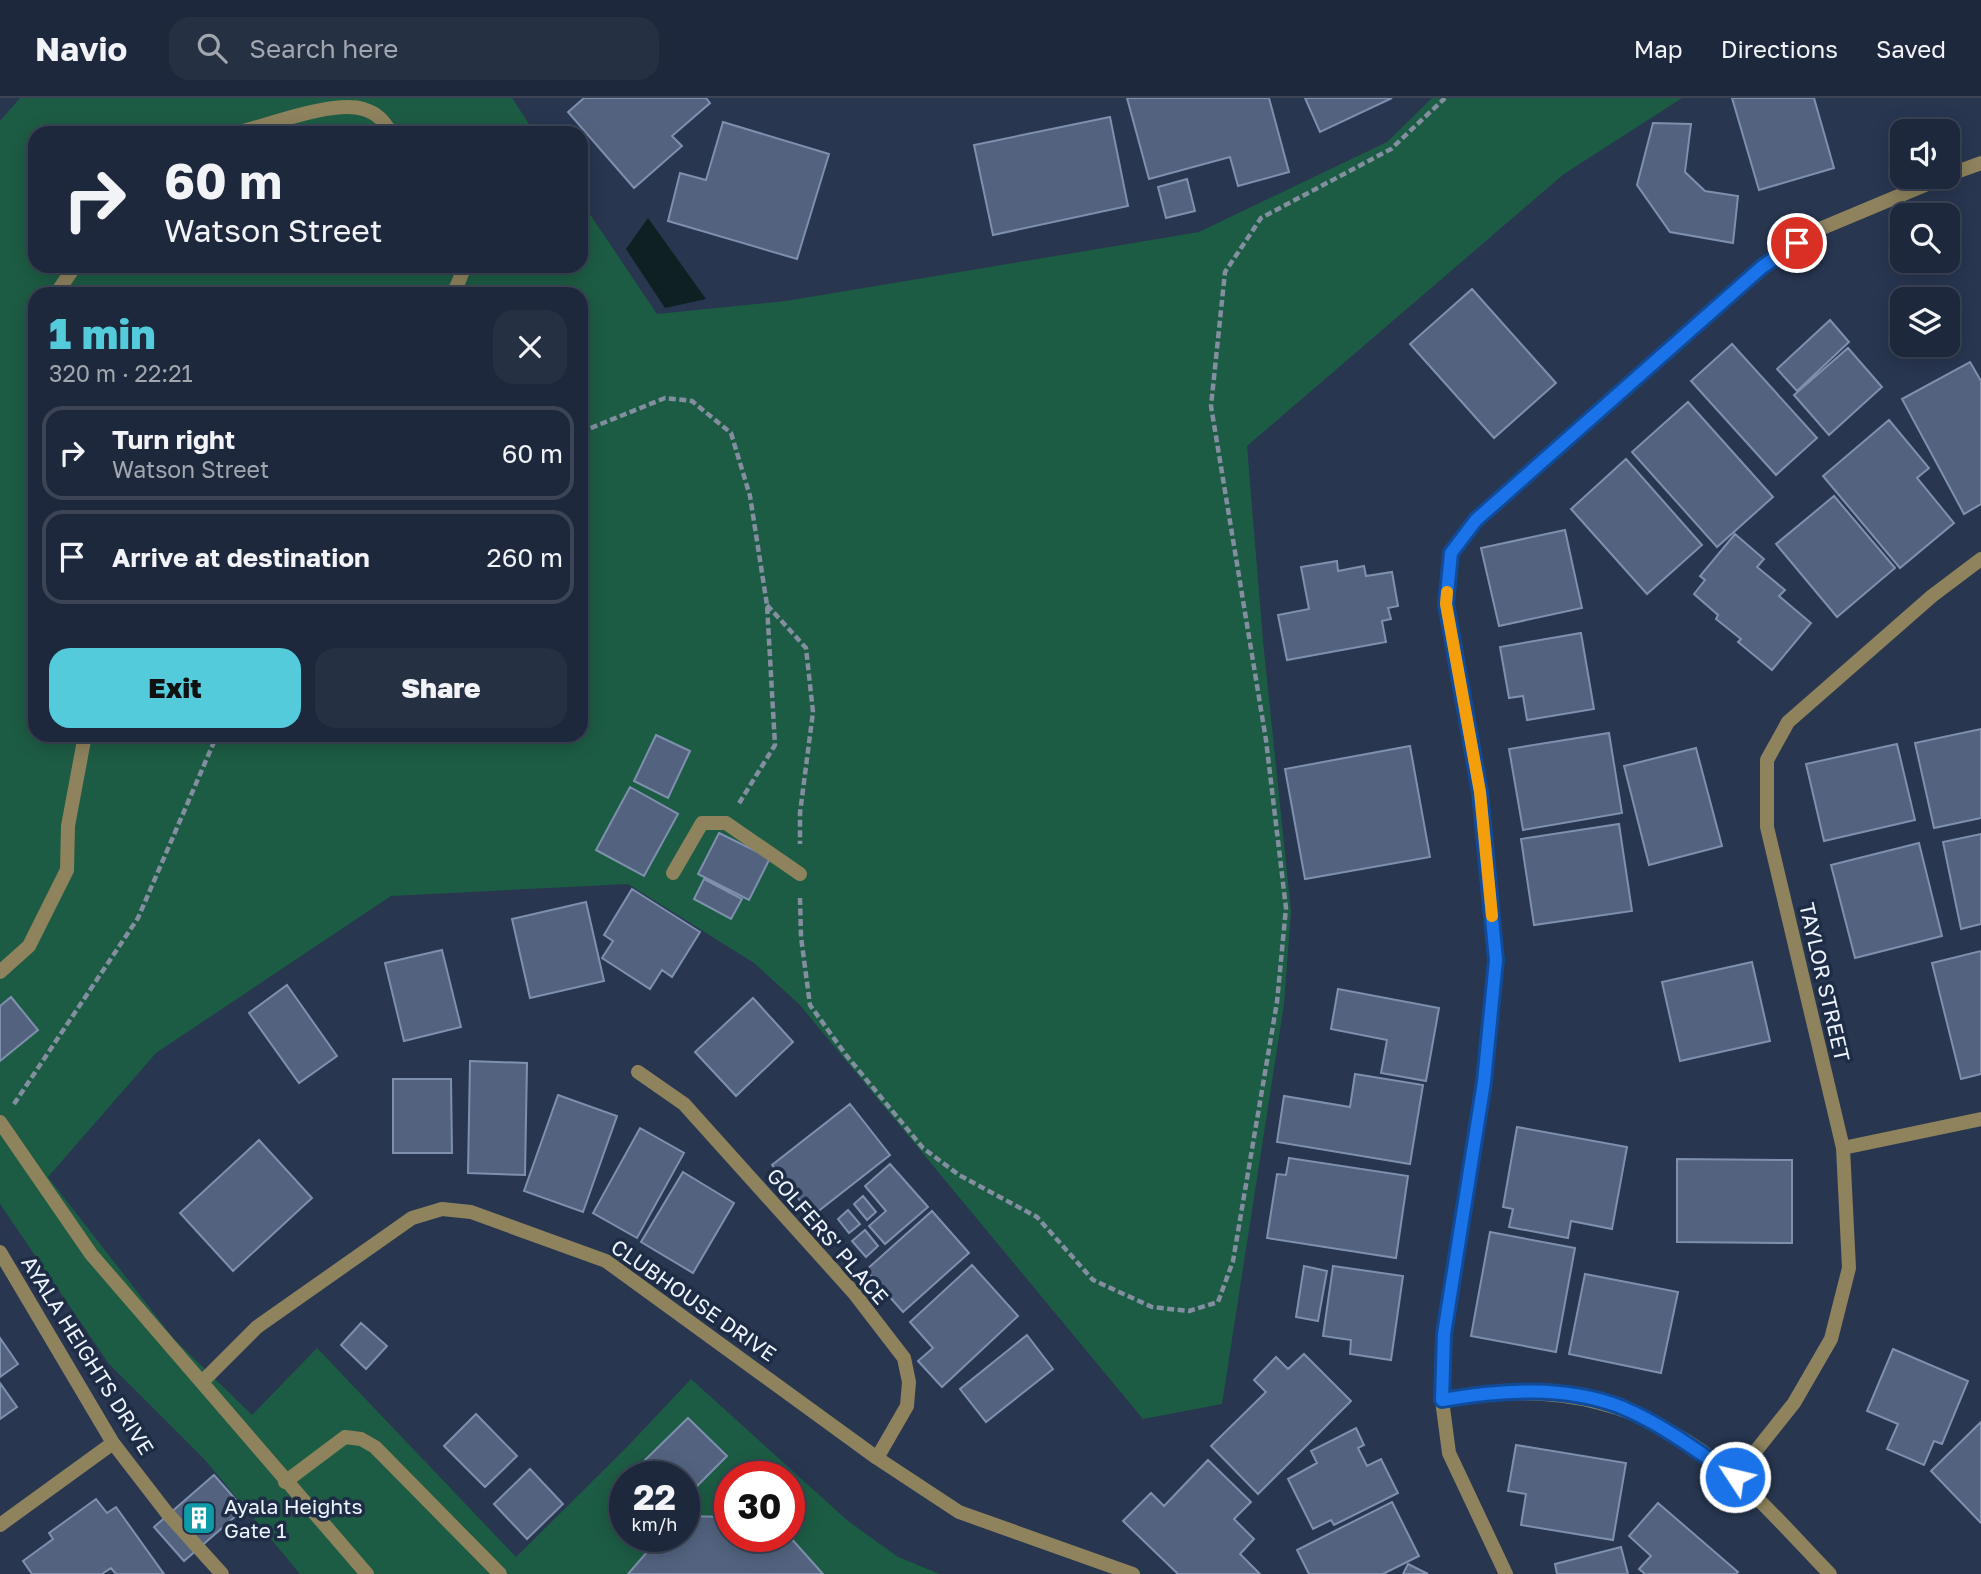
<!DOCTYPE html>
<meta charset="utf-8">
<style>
body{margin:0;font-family:"Golos Text",sans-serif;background:#263043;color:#f1f3f6;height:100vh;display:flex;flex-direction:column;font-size:26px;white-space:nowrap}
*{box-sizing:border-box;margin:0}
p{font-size:23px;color:#a1a6af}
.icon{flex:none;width:38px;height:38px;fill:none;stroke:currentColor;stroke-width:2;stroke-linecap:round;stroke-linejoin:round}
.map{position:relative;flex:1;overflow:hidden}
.panel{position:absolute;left:28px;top:189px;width:560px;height:455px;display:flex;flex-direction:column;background:#1e283c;border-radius:21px;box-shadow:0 4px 18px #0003,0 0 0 2px #3c4456}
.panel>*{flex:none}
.hud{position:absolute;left:28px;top:28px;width:560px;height:147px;border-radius:21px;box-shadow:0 4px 18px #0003,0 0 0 2px #3c4456;background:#1e283c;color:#f1f3f6;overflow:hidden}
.tools{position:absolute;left:1890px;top:21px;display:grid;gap:14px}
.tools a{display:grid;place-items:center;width:70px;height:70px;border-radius:14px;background:#1e283c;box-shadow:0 4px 18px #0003,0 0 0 2px #3c4456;font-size:35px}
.speed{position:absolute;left:609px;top:1363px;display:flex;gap:14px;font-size:35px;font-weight:700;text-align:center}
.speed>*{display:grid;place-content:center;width:91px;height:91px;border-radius:50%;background:#1e283c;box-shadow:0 4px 18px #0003,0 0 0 2px #3c4456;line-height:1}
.speed small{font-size:18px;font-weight:400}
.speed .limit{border:10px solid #d22;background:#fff;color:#111}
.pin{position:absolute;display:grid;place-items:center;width:60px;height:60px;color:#fff;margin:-30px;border:4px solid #fff;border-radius:50%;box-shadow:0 2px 7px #0007}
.me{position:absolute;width:77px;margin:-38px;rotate:305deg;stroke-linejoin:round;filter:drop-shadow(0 0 5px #0008)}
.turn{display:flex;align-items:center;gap:24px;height:147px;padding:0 21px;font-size:32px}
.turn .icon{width:91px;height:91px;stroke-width:2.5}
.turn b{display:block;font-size:49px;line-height:60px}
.round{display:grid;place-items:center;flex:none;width:74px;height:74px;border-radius:21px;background:#263043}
.head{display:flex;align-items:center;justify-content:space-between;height:119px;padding:0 21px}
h1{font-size:42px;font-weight:800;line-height:52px;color:#53cbdb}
.primary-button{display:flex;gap:14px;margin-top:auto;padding:14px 21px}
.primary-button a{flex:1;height:80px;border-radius:21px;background:#53cbdb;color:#111;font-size:28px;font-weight:800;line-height:80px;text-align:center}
.primary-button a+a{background:#263043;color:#f1f3f6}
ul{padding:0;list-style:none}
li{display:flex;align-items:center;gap:21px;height:94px;margin:0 14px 10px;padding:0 7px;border:4px solid #3c4456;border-radius:21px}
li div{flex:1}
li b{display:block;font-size:26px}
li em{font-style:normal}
header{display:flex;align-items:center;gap:42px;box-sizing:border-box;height:98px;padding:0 35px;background:#1e283c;border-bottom:2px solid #3c4456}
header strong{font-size:33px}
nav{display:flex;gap:38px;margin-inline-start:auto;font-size:24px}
.search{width:490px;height:63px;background:#263043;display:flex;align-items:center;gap:18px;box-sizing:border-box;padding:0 24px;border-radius:21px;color:#a1a6af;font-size:26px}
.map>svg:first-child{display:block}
.green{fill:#1d5c44;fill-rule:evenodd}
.water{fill:#0f2023}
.building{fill:#53637f;stroke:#7e90ae;stroke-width:2}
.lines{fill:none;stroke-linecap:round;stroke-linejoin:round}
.path{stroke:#838ea0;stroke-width:4.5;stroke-dasharray:7 3.5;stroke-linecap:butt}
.lane{stroke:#8e835d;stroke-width:14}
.street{stroke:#8e835d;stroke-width:14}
.route-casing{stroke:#114b97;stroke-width:18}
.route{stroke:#1a73e8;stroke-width:12}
.slow{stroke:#f59e0b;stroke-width:12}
.labels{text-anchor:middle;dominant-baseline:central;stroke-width:7;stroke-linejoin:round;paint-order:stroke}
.street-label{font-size:21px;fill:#eef4fe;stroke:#1e2c45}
.poi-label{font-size:21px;fill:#eef4fe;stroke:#1e2c45;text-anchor:start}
</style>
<header>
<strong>Navio</strong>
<div class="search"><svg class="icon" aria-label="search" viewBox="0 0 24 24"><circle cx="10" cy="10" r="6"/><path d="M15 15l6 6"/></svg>Search here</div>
<nav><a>Map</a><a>Directions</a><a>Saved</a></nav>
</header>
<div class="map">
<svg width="1981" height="1476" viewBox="0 0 1981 1476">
<rect width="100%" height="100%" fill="#283650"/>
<path class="green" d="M20 0H512L535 35H35V168H581V103L657 216 786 203 1199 134 1387 44 1432 0H1682L1564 76 1247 348 1263 543 1291 813 1284 906 1222 1306 1143 1321 799 906 754 865 628 786 391 798 156 955 48 1079 174 1241 252 1317 317 1250 516 1459 627 1349 691 1281 848 1423 898 1459 940 1476H300L205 1362 109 1266 0 1106V23ZM35 196H581V637H35ZM625 1379H684V1438H625ZM730 1379H789V1438H730Z"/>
<path class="water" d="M648 120 706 201 665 210 626 151Z"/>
<path class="building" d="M584 0H706L710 5 672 38 682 48 634 90 568 14Z
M1127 0H1269L1289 74 1238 88 1230 59 1149 81Z
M1305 0H1392L1320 34Z
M1732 0H1814L1834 70 1759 92Z
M1110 19 1128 108 993 137 974 47Z
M723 24 829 56 797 161 668 123 680 75 706 82Z
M1653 25 1691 26 1685 74 1705 93 1738 98 1733 145 1670 134 1637 87Z
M1187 81 1195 113 1166 120 1158 89Z
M1472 191 1556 285 1494 340 1410 246Z
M1830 222 1849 244 1797 293 1777 271Z
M1732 246 1817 340 1776 377 1691 283Z
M1848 250 1882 289 1829 337 1794 297Z
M1970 264 1981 283V406L1964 416 1902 301Z
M1688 304 1773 399 1717 449 1632 354Z
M1889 322 1929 370 1917 380 1954 425 1900 470 1823 378Z
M1626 361 1702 447 1647 496 1571 411Z
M1834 398 1895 470 1837 519 1776 446Z
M1565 432 1582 510 1499 528 1481 450Z
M1735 436 1764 461 1757 469 1785 492 1779 498 1811 525 1772 572 1738 544 1741 541 1716 521 1718 517 1694 496 1705 482 1700 478Z
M1337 463 1338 473 1364 468 1366 478 1392 474 1398 508 1388 510 1391 521 1382 523 1386 544 1287 562 1278 517 1309 511 1301 469Z
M1581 535 1594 611 1527 622 1523 598 1509 600 1500 549Z
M1981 631V720L1934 730 1915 645Z
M1609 635 1622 715 1523 732 1509 651Z
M656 637 690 653 668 700 634 683Z
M1897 646 1915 722 1824 743 1806 666Z
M1410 648 1430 759 1305 781 1285 671Z
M1696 650 1722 748 1649 767 1624 668Z
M630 689 678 716 644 778 596 752Z
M1619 726 1632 813 1534 827 1521 741Z
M719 735 770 760 749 802 698 776Z
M1981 736V826L1961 831 1943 744Z
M1919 745 1942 838 1855 860 1831 767Z
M704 781 742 801 731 821 694 801Z
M632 791 700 834 672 879 662 872 650 891 602 860 613 843 604 837Z
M586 804 604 883 530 900 512 821Z
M442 852 461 929 404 943 385 865Z
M1981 853V976L1961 981 1932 865Z
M1752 864 1770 943 1680 963 1662 884Z
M287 887 337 958 299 985 249 915Z
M1338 891 1439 910 1426 983 1381 975 1387 942 1331 931Z
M11 899 38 932 0 963V908Z
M753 900 793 944 736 998 695 954Z
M470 963 527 965 525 1077 468 1075Z
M1355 976 1423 987 1410 1066 1277 1044 1284 998 1350 1009Z
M393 981H451L452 1055H393Z
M558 997 617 1018 583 1114 524 1093Z
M850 1006 890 1057 812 1118 772 1067Z
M1517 1029 1627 1049 1612 1131 1571 1123 1568 1140 1509 1129 1513 1111 1503 1109Z
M640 1030 684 1055 637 1140 593 1115Z
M259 1042 312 1100 233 1173 180 1115Z
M1289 1060 1408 1078 1396 1160 1267 1140 1277 1076 1286 1077Z
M1677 1061 1792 1062V1145L1677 1144Z
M890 1066 928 1109 885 1146 869 1128 886 1113 865 1088Z
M683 1074 734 1105 693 1175 641 1144Z
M863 1098 876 1114 867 1122 854 1106Z
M848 1112 860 1126 849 1135 838 1121Z
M932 1113 969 1155 903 1214 866 1172Z
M865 1132 878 1148 866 1159 852 1143Z
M1490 1134 1575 1150 1556 1254 1471 1238Z
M972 1167 1018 1218 942 1289 918 1263 933 1250 910 1224Z
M1304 1168 1327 1173 1318 1223 1296 1219Z
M1333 1168 1403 1178 1391 1262 1350 1256 1351 1242 1323 1238Z
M1585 1176 1678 1194 1661 1275 1569 1256Z
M361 1225 387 1248 366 1271 341 1247Z
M1027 1237 1053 1271 986 1324 960 1291Z
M0 1240 18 1266 0 1279Z
M1893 1251 1968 1283 1942 1346 1934 1343 1924 1367 1887 1351 1898 1326 1867 1313Z
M1304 1256 1351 1303 1258 1396 1211 1348 1266 1294 1254 1282 1276 1259 1288 1271Z
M0 1285 17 1309 0 1321Z
M476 1316 517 1358 485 1389 444 1348Z
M688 1320 727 1358 684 1401V1379H661L645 1362Z
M1981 1324V1425L1931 1373Z
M1356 1330 1364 1347 1358 1350 1367 1368 1381 1361 1398 1395 1334 1427 1331 1422 1313 1431 1288 1381 1317 1365 1311 1353Z
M1516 1347 1626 1365 1613 1442 1521 1427 1526 1396 1508 1393Z
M1208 1362 1251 1404 1234 1421 1254 1441 1240 1456 1260 1476H1178L1123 1423 1151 1395 1164 1408Z
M530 1371 563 1406 527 1441 494 1406Z
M214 1377 244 1411 184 1463 154 1429Z
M96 1401 107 1415 116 1409 164 1476H116L111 1470 102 1476H32L23 1463 53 1441 49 1435Z
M1392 1404 1419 1458 1383 1476H1309L1297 1452Z
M1658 1405 1738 1474 1736 1476H1645L1639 1471 1651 1458 1629 1438Z
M684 1418 730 1419V1438H789L823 1476H628L661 1438H684Z
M1621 1449 1628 1476H1557L1555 1466Z
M1408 1466 1428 1476H1403Z"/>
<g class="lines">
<path class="path" d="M581 334 665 300 692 303 731 335 750 398 767 507 775 647 738 707
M767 507 806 550 813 614 800 715V746
M800 800 801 839 810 907 846 957 923 1050 959 1077 1037 1119 1093 1182 1152 1209 1189 1213 1218 1204 1233 1163 1277 904 1286 810 1266 642 1211 308 1225 174 1261 120 1391 51 1445 0
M14 1006 138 820 217 637"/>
<path class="lane" d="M673 775 702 725H726L800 776
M285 1384 345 1339 361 1341 375 1349 500 1476"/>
<path class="street" d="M236 35C268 27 333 2 363 11 377 15 384 23 391 35
M1948 77 1981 65
M56 196 75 168
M449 196 456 190 465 168
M35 243V252
M0 874 29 848 67 772 68 728 85 637
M638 974 684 1006 854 1195 904 1260 909 1284 907 1308 877 1360
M0 1024 91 1156 367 1476
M1843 1050 1981 1021
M0 1154 113 1345 167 1415 222 1476
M202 1284 257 1229 412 1120 442 1111 471 1114 606 1163 877 1360 959 1414 1133 1476
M1442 1302C1556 1283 1647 1302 1736 1380 1769 1410 1799 1444 1830 1476
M1735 1379 1794 1305 1831 1241 1849 1170 1843 1050 1767 729V662L1788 624 1932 498 1981 461
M0 1427 113 1345
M1506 1476 1449 1355 1442 1302 1444 1236 1484 984 1496 862 1480 694 1445 506 1451 455 1476 422 1762 169 1815 133 1944 79"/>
</g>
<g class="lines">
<g class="route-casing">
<path id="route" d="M1735 1379C1699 1354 1662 1326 1621 1309 1564 1287 1500 1292 1442 1302L1444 1236 1484 984 1496 862 1480 694 1446 506 1451 455 1476 422 1762 169 1797 145"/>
</g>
<use href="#route" class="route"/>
<path class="slow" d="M1447 494 1446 506 1480 694 1492 818"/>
</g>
<defs>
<g id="building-square" transform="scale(1.75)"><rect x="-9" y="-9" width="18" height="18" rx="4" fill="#0f9aa8" stroke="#1e2c45"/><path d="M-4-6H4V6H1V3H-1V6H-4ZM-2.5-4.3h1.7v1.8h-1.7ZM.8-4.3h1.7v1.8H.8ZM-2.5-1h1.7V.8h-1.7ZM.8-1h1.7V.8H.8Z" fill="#fff"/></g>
</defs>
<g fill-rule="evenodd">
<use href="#building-square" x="199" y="1420"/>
</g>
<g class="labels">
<g class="street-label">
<text transform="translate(1825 884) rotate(77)">TAYLOR STREET</text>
<text transform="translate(828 1138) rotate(49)">GOLFERS' PLACE</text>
<text transform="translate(694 1202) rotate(35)">CLUBHOUSE DRIVE</text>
<text transform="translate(88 1257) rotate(58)">AYALA HEIGHTS DRIVE</text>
</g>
<g class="poi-label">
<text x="224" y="1408">Ayala Heights<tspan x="224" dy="24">Gate 1</tspan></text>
</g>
</g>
</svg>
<div class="tools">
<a><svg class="icon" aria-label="sound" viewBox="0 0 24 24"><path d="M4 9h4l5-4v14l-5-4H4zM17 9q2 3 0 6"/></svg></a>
<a><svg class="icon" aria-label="search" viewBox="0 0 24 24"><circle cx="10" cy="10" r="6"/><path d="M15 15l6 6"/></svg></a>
<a><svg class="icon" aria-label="layers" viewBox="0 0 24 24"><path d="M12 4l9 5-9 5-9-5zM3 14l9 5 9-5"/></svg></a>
</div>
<div class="speed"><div>22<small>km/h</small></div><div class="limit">30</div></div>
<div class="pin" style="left:1797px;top:145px;background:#d93025"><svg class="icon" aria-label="arrive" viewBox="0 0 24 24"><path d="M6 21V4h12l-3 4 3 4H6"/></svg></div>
<svg class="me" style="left:1735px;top:1379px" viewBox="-20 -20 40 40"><circle r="17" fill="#1a73e8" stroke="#fff" stroke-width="3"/><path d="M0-11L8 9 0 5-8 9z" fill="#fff"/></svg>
<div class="hud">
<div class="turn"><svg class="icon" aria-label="right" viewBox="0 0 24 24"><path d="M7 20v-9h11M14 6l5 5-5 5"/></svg><div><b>60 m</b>Watson Street</div></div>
</div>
<section class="panel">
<div class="head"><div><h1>1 min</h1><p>320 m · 22:21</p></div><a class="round"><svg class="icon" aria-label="close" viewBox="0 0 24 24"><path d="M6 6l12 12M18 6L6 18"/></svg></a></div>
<ul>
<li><svg class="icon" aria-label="right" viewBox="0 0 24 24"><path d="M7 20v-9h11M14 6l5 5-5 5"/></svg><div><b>Turn right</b><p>Watson Street</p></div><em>60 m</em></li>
<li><svg class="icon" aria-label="arrive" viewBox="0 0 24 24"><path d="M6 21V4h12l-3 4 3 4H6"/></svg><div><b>Arrive at destination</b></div><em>260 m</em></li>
</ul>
<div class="primary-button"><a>Exit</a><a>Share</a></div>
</section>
</div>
